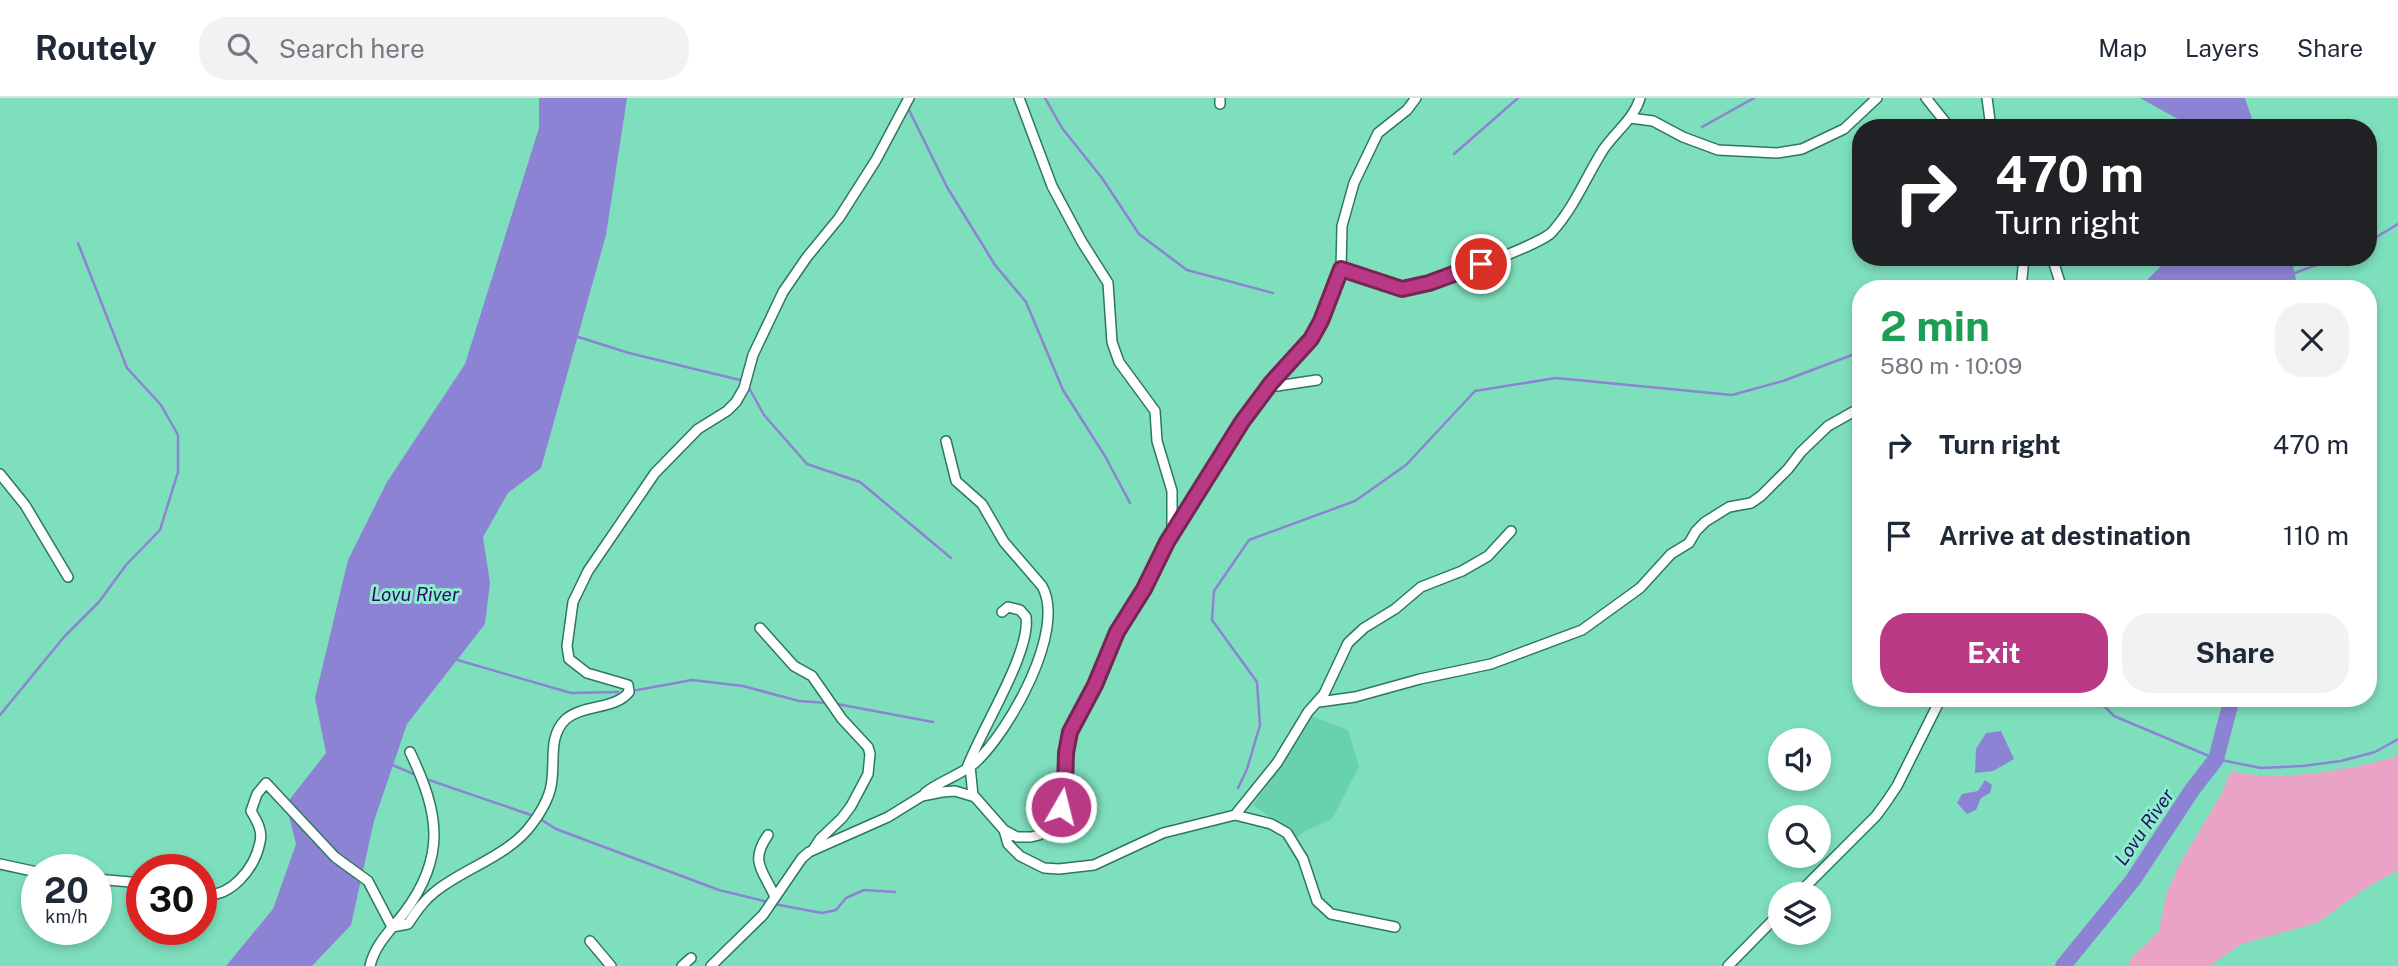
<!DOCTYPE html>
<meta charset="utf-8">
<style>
body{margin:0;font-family:"Public Sans",sans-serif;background:#f2f2f3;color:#1f2937;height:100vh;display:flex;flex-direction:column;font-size:26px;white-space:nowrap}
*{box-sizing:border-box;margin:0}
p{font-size:23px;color:#747a83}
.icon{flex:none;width:38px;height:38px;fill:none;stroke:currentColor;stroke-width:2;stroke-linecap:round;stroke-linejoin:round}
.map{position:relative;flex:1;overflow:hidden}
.side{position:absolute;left:1852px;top:182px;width:525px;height:427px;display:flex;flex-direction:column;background:#fff;border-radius:28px;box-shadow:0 4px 10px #0003}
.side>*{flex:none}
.hud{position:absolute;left:1852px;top:21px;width:525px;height:147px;border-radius:28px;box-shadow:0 4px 10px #0003;background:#202124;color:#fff;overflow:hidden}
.controls{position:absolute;left:1768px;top:630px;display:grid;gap:14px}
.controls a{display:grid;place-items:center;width:63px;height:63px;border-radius:50%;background:#fff;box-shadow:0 4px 10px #0003;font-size:35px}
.speed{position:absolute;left:21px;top:756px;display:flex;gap:14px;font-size:35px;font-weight:700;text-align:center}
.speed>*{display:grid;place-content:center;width:91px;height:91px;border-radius:50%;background:#fff;box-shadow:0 4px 10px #0003;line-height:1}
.speed small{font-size:18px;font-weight:400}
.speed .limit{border:10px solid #d22;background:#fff;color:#111}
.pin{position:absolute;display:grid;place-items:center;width:60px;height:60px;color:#fff;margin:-30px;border:4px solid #fff;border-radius:50%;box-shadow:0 2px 7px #0007}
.me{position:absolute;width:77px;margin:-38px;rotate:8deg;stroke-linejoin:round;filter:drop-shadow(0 0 5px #0008)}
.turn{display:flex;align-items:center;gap:24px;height:147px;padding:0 28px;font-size:32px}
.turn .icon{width:91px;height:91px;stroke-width:2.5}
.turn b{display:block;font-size:49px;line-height:60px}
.round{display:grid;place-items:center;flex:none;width:74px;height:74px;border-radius:28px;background:#f2f2f3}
.headline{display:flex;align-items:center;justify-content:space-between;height:119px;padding:0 28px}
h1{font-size:42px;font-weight:700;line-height:52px;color:#1e9e55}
.button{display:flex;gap:14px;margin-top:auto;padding:14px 28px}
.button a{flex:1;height:80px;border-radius:28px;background:#b93984;color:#fff;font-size:28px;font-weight:700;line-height:80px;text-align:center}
.button a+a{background:#f2f2f3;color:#1f2937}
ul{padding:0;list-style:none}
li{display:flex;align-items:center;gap:21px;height:91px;padding:0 28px}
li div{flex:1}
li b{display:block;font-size:26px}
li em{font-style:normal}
header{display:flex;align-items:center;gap:42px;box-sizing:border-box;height:98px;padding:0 35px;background:#fff;border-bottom:2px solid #e0e1e3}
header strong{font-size:33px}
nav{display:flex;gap:38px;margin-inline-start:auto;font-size:24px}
.search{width:490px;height:63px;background:#f2f2f3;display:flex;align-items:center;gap:18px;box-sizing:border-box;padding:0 24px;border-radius:28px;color:#747a83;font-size:26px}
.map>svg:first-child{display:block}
.built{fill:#68d2ae}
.green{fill:#eaa3c5}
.water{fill:#8d83d4}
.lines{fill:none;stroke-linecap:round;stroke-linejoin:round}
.stream{stroke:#8d83d4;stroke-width:2.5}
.river{stroke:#8d83d4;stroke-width:16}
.street-casing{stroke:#2c7860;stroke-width:12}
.street{stroke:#fff;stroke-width:9}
.route-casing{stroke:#782556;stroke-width:18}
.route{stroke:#b93984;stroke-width:12}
.labels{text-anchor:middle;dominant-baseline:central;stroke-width:6;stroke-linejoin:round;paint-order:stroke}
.water-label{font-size:19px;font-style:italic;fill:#2c096c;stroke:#8bedca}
</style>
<header>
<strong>Routely</strong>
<div class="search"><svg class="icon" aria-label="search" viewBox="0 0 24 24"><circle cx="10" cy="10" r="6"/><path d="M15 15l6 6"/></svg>Search here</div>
<nav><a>Map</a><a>Layers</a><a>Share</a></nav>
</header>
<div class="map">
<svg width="2398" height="868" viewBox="0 0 2398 868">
<rect width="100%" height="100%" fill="#7edfbd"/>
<path class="built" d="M1312 618 1348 632 1359 669 1332 721 1307 732 1297 739 1253 707 1288 658Z"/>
<path class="green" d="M2398 658V772L2363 792 2317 825 2241 846 2210 868H2129V862L2159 833 2166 797 2179 767 2222 695 2231 673C2277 685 2352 672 2398 658Z"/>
<path class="water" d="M539 0H627L606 137 541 370 508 395 483 439 490 485 485 526 407 626 374 723 351 827 312 868H226L273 811 296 746 286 706 326 655 315 600 348 462 387 384 465 266 539 30Z
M2140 0H2245L2255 30H2194Z
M2170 159H2291L2298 191H2138Z
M2001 633 2014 661 1993 673 1975 675 1976 651 1986 635Z
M1985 682 1992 687 1990 695 1981 700 1976 712 1967 716 1957 705 1962 696 1978 693Z"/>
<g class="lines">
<path class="stream" d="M1045 0 1062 30 1102 80 1139 136 1187 172 1273 195
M908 10 947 89 995 167 1026 204 1063 292 1105 358 1130 405
M1702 29 1754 0
M1454 56 1518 0
M2368 144 2398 126
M2292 176 2338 159
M575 238 629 255 744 283
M748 288 764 317 807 366 860 384 951 460
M454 561 571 595 618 594
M632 593 692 582 743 588 799 603 827 605
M2096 600 2114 618 2216 661 2261 670 2303 668 2341 663 2375 654 2398 641
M837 606 933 624
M0 617 64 539 99 504 126 467 160 432 178 374V337L161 307 127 270 78 145
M390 666 416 677
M426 681 537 719 556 731 719 792 768 804
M1238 690 1247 671 1260 627 1257 584 1212 522 1214 493 1249 442 1355 403 1406 367 1475 293 1556 280 1732 297 1783 283 1860 254
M774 806 822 815 836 812 846 800 864 792 895 794"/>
<path class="river" d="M2063 868 2133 782 2192 692 2216 661 2232 600"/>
<g class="street-casing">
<path id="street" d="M1019 0 1052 88 1082 144 1108 185 1112 244 1119 264 1155 313 1157 343 1172 393V436
M1220 0V6
M1926 0 1950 30
M1987 0 1991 30
M1630 20 1653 23 1683 39 1718 52 1777 55 1802 51 1844 31 1877 0
M2052 159 2062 191
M1341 171C1359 179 1382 189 1402 190 1419 192 1541 147 1552 134 1574 110 1586 79 1603 52 1615 34 1634 21 1640 0
M2021 191 2024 159
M1271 285 1277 288 1317 282
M0 376 25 407 68 479
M760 530 794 568 812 578 842 621 868 649 870 656 868 676 851 708 842 720 820 741 813 752
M1319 604 1355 599 1420 581 1491 566 1582 532 1640 490 1671 456 1689 445 1696 433 1705 424 1729 409 1751 405 1761 398 1788 371 1801 354 1828 328 1860 310
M970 668 973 698
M967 670C980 633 1031 555 1026 519L1020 512 1008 509 1002 514
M925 695C940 683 961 677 976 664 1009 633 1067 532 1042 488L1004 444 982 406 956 383 946 343
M1235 717 1271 726 1287 735 1303 761 1317 803 1331 816 1395 829
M1004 732 1008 746 1020 758 1044 770 1059 771 1094 767 1163 735 1235 717 1277 665 1308 614 1324 596 1348 545 1364 530 1395 511 1421 489 1462 473 1488 458 1511 433
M768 737C749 764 763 772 775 799
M0 766 37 774
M96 781 142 785
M201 796C230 802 255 770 260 744 263 732 256 722 251 713L257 696 266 685 335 759 368 783 392 829
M1798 796 1876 718 1887 703 1897 688 1941 600
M392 829 408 826C416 814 424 802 436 793 465 770 510 757 532 726 540 716 549 700 551 688 556 665 547 639 566 621 584 606 615 612 629 594L628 587 587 575 569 561 567 548 573 504 588 473 655 375 698 331 727 313 736 304 744 290 753 257 783 194 807 159 839 120 876 62 909 0
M590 843 611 868
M370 868C375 846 391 832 404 815 447 758 439 715 410 654
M682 868 691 860
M711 868 763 817 802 760 809 754 888 719 922 698 942 694 955 693 975 699 1004 732 1017 739H1031L1039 737 1050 728 1058 716 1064 699 1066 655 1071 634 1095 587 1117 534 1144 491 1167 444 1242 324 1271 285 1311 241 1321 223 1341 171 1342 128 1354 85 1378 35 1407 12 1416 0
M1728 868 1780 815"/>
</g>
<use href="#street" class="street"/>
</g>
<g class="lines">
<g class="route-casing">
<path id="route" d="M1061 709 1065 691 1066 655 1070 634 1095 587 1117 534 1144 491 1167 444 1242 324 1271 285 1311 241 1321 223 1341 171 1402 191 1429 185 1481 166"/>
</g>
<use href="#route" class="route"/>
</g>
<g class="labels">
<g class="water-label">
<text x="415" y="496">Lovu River</text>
<text transform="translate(2144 729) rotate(-55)">Lovu River</text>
</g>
</g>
</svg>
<div class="controls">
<a><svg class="icon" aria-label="sound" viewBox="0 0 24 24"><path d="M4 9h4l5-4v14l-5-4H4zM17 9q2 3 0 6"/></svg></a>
<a><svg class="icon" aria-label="search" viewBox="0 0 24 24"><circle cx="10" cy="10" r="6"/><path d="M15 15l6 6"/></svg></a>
<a><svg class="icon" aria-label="layers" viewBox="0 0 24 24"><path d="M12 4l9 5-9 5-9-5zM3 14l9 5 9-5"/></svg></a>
</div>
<div class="speed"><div>20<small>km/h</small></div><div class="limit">30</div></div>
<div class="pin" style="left:1481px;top:166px;background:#d93025"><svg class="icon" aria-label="arrive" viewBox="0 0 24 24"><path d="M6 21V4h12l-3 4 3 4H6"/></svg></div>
<svg class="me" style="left:1061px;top:709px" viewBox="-20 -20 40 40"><circle r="17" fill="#b93984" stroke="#fff" stroke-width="3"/><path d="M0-11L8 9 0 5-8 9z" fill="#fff"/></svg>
<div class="hud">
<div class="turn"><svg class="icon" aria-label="right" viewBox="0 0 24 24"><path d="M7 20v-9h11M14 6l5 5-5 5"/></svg><div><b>470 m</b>Turn right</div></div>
</div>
<section class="side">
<div class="headline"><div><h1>2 min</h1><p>580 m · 10:09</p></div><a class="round"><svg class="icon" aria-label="close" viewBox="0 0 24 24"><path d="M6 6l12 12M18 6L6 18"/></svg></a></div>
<ul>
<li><svg class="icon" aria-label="right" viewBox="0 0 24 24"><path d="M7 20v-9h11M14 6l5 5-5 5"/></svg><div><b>Turn right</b></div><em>470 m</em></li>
<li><svg class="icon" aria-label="arrive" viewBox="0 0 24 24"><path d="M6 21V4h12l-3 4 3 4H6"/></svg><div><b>Arrive at destination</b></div><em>110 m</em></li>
</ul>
<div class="button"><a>Exit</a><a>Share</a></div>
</section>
</div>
